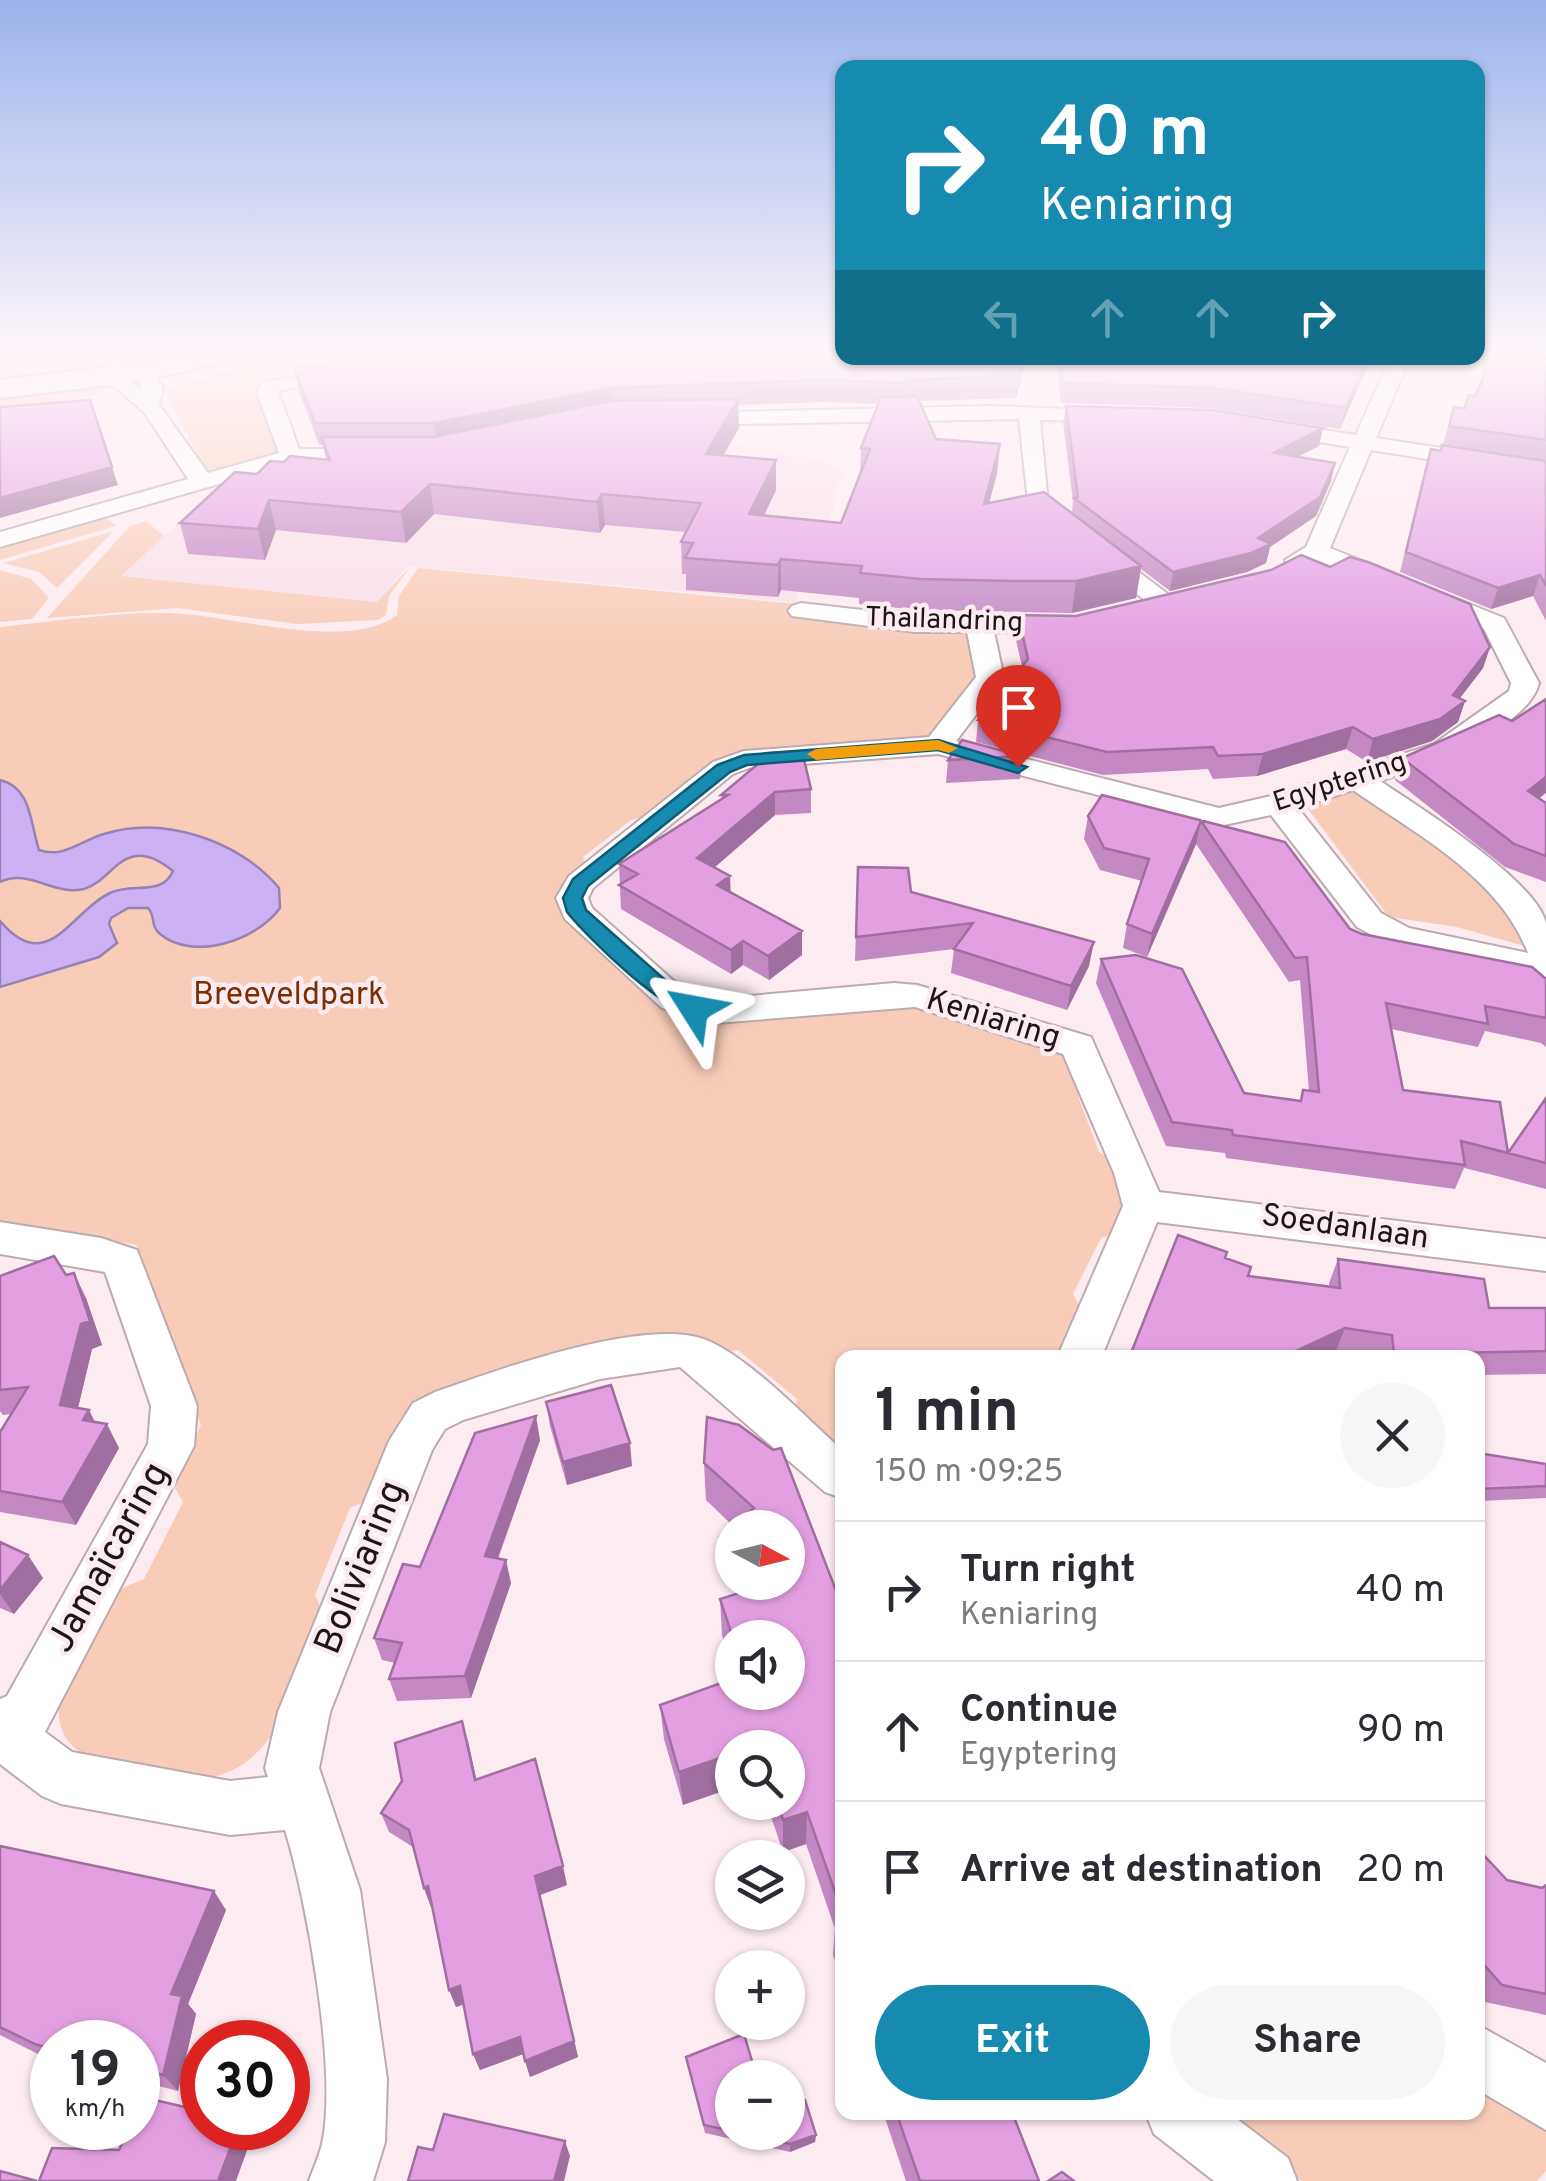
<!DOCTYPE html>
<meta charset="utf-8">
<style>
body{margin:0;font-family:Overpass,sans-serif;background:#f7f7f7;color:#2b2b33;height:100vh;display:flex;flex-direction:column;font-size:38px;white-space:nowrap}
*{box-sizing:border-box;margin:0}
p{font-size:32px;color:#7c7c81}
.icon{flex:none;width:55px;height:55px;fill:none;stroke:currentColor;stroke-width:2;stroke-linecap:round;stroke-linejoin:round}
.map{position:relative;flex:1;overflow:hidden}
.panel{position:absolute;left:835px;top:1350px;width:650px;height:770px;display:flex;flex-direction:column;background:#fff;border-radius:20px;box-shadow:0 2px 8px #0004}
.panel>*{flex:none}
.guide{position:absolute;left:835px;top:60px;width:650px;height:305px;border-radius:20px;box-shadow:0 2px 8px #0004;background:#168baf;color:#fff;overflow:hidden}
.needle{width:65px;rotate:97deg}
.controls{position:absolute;left:715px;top:1510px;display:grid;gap:20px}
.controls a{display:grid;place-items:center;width:90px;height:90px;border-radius:50%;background:#fff;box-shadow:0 2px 8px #0004;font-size:50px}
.speed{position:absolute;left:30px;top:2020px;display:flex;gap:20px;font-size:50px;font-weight:700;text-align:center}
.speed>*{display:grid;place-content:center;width:130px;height:130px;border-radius:50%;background:#fff;box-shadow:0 2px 8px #0004;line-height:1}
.speed small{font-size:25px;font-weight:400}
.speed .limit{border:15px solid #d22;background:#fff;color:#111}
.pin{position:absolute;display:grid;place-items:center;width:85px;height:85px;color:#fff;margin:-102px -42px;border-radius:50% 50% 50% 0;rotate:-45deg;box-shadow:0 0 10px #0007}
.pin .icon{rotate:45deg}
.me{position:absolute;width:110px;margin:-55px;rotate:304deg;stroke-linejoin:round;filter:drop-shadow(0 0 8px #0008)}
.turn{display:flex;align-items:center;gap:35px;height:210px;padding:0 40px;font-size:45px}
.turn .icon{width:130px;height:130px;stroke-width:2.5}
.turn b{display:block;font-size:70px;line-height:85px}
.lanes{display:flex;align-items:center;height:95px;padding:0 40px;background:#0003;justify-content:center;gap:50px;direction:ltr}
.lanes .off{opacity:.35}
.round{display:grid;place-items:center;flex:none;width:105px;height:105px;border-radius:52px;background:#f7f7f7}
.head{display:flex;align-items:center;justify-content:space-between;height:170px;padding:0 40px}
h1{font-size:60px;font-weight:700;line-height:75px}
.cta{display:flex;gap:20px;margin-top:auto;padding:20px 40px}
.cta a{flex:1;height:115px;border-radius:60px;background:#168baf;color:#fff;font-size:40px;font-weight:700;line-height:115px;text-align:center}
.cta a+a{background:#f7f7f7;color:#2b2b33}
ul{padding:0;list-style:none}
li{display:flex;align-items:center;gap:30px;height:140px;padding:0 40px;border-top:2px solid #e1e1e2}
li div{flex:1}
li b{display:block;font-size:38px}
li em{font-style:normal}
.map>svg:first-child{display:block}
.built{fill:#f9dfe9}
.green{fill:#f9ccb8}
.water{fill:#ccb2f5;stroke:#9783b3;stroke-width:2.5}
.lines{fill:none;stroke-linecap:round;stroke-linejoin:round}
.street-casing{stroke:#bbabb1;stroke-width:4}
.secondary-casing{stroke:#bbabb1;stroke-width:5}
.street{fill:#fff;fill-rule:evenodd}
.secondary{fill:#fff;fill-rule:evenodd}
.wall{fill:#c489c3;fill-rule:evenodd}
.shaded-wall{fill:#a06f9f}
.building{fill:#e49fe3;stroke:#a06f9f;stroke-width:2.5}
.route{fill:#168baf;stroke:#0e5a72;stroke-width:2.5}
.slow{fill:#f59e0b}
.labels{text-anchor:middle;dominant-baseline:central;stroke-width:9;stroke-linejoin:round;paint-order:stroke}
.far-street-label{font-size:28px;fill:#1c1619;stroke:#fcebf1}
.park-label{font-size:32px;fill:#7d2e00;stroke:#fcebf1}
.street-label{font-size:32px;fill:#1c1619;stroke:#fcebf1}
.near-street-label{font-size:38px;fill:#1c1619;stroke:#fcebf1}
</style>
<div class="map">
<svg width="1546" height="2181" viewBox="0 0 1546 2181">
<rect width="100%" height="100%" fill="#fcebf1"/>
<path class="built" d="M601 434 780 450 789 456 819 458 843 473 832 499 836 503 795 602 407 566 378 602 119 576 197 506 300 476Z"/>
<path class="green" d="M297 351H318L325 369 275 379 255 392 279 455 213 473 204 467 164 390Z
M85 388 103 392 70 404 0 411V393Z
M105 516 116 526 0 560V546Z
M146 521 164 536 121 576 377 602 410 567 389 596 386 615 378 620 297 624 177 608 47 618 130 526Z
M114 531 57 588 39 572 3 563Z
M418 568 796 604 791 615 958 629 972 637 980 677 934 734 918 740 745 755 650 816 631 820 583 857 585 869 568 884 663 1003 894 1000 1056 1045 1086 1086 1078 1096 1099 1152C1134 1170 1127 1202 1117 1234L1101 1238 1073 1294 1082 1312 1061 1357 842 1358V1459L794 1417 797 1399 738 1350 442 1395 376 1497 350 1508 315 1595 324 1615C300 1674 279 1775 200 1778 164 1780 121 1763 86 1756 66 1744 57 1729 59 1705L113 1592 144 1579 183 1502 172 1483 201 1425 137 1245 0 1224V627C56 621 113 612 170 613 229 614 347 653 397 615L399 596Z
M0 570 31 579 49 598 32 619 0 622Z
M1357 788 1490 888 1545 952 1457 927 1389 917 1305 805Z
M1480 2082 1546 2125V2171L1537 2181H1302L1209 2113 1478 2112Z"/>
<path class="water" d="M0 780C32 788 30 823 39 850 63 859 82 840 104 834 164 815 240 841 279 888L280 908C257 940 194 962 160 934 150 926 156 917 148 908H128L111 918 109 924 117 943 99 957 0 987V921C48 977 70 912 110 893 132 882 162 897 173 871 124 831 114 881 84 889 54 896 28 868 0 882Z"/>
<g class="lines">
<g class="street-casing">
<path id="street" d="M1390 358H1410L1376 438 1546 464V478L1371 450 1330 548 1504 618 1539 683C1528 729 1422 767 1380 781 1416 805 1539 882 1546 924 1546 941 1546 961 1546 979L1387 943 1357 927 1271 815 1219 826 938 754 749 768 733 774 593 888 588 898 592 908 686 992 716 999 894 983 917 985 1091 1037 1159 1192 1546 1239V1271L1157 1222 1101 1358H1057L1123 1206 1114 1173 1063 1054 915 1007 716 1023 662 1008 565 919 556 898 569 876 713 762 744 751 929 737 976 677 967 632H915L792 616 788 611 792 606 801 603 915 616 1076 619 1080 625 1076 631 1067 633 994 632 1004 678 956 741 1219 808 1271 796 1434 744 1509 691 1511 683 1484 629 1317 560 1297 567 1288 565 1285 560 1306 547 1350 447 1271 434 1260 428 1271 422 1356 435ZM1353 790C1416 834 1500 878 1528 953L1409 928 1381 913 1298 808Z
M117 359 150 368 163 387 159 405 208 473 279 453 257 393 262 383 346 366 353 368V376L278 391 299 449H376L387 456 376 463H292L0 547V532L188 479 144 412 103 377 110 361ZM124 373 136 376 142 390 125 378Z
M989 406 1124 411 1128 415 1117 421 1040 420 1048 503 1173 598 1177 603 1173 608H1155L1029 511 1019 419 687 425 676 419 687 413Z
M0 1222 101 1238 137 1250 197 1406 194 1446 45 1732 72 1752 230 1781 268 1777 265 1768 278 1712 389 1441 413 1403 435 1392C497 1370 654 1313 711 1342 756 1364 804 1416 842 1450V1498L825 1492 680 1367 600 1379 463 1420 445 1429 432 1450 330 1712 319 1768 360 1890 387 2079 385 2142 373 2181H309C313 2169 319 2157 322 2144 338 2074 307 1900 285 1830L230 1835 61 1804 42 1796 0 1764V1699L7 1696 148 1444 151 1406 105 1272 0 1254Z
M1478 2025 1546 2063V2130L1478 2090Z
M1145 2112H1228L1288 2158 1297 2181H1214L1154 2134Z"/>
</g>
<g class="secondary-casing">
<path id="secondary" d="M194 351H245L241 357 143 381 0 398V380L143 363Z"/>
</g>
<use href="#street" class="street"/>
<use href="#secondary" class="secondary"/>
</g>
<path class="wall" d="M376 351H842V358H1027L1016 398 919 401 936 439 1000 444 997 473 989 503 1072 514 1073 501 1063 423 1066 406 1323 428 1319 446 1297 457 1335 463 1331 481 1316 516 1270 547 1266 563 1247 572 1170 591 1141 569 1136 598 1072 613 918 610 859 604V598L781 590 778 597 686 590V574H682L681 542 686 532 605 525 600 533 434 514 406 543 276 530 265 560 188 554 180 523 257 474 284 462 326 460 323 445H319L298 389 294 368 385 356ZM824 402 878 404 861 448 860 475 841 523 764 516 776 490V460L723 455 739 428 738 405Z
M1482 351H1546V460L1443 444 1454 407 1464 409 1475 396 1480 386 1483 374Z
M1055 358H1371L1340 429 1209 408 1061 403Z
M1546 461V621L1533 596 1491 609 1400 572 1425 468Z
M1018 615 1490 647 1483 668 1460 698 1465 701 1458 722 1432 741 1367 762 1346 749 1257 776 1213 779 1208 769 1103 775 976 742 978 720 1022 666 1015 636Z
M1512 721 1538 798 1546 803V882L1505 867 1395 780 1402 758Z
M1023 756 1020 779 946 783 948 760Z
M811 789V813L775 815 714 867 731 892 802 931V955L769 980 743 965 731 974 621 909 619 864 722 799 721 795Z
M1102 795 1285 842 1350 929 1362 934 1546 979V1047L1541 1043 1485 1031 1478 1047 1391 1029 1403 1090 1508 1153 1497 1176 1464 1168 1455 1189 1226 1158 1225 1153 1166 1146 1096 983 1101 959 1244 1093 1300 1101 1303 1090 1309 1091 1300 980 1289 982 1196 844 1147 957 1123 948 1127 924 1142 881 1100 870 1084 839 1088 816Z
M858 867 911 892 1089 966 1067 1010 951 973 954 949 855 961Z
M1546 1098V1189L1497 1176 1508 1153Z
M1225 1258 1248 1276 1329 1286V1283L1338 1259 1489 1308H1546V1374L1478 1375V1358H1378L1336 1351 1322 1358H1129Z
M66 1275 86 1298 102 1345 92 1349 78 1408 95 1422 119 1448 76 1525 0 1512V1432L11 1414 3 1415 0 1411V1276Z
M546 1402 632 1466 567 1485 550 1426Z
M707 1417 842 1606V1981L833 1955 835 1929 806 1844 783 1852 766 1802H788V1748H732L683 1805 664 1739 660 1705 732 1692 788 1638H732V1666L722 1635 720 1599 741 1593 721 1574 720 1537 733 1526 706 1500 704 1463ZM732 1528 788 1582H732Z
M540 1440 498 1559 511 1583 471 1698 397 1701 389 1679 395 1663 382 1660 374 1638 420 1567Z
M1478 1453 1546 1464V1498L1478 1501Z
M0 1542 43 1578 14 1614 0 1608Z
M468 1741 476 1780 567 1885 540 1895 578 2057 530 2077 523 2054 480 2070 473 2054 464 2004 456 2007 432 1906 431 1907 424 1888 413 1847 389 1832 381 1813Z
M0 1846 226 1910 188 2004 196 2014 178 2091 138 2081V2042H52V2061L0 2035Z
M1478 1849 1507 1880 1542 1888 1546 1885V2015L1485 2002 1478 1994Z
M686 2057 732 2078V2132H788L816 2135 815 2142 790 2152 705 2133Z
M883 2112H1012L1039 2181H906Z"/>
<path class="shaded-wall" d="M0 351H47L0 355Z
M388 351H438L389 358Z
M1023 358H1027L1016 398 1018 376Z
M1367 358H1371L1340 429 1346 408Z
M611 388 613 410 438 445 434 423Z
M738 399 739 428 707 484 706 454Z
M1323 428 1319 446 1270 471 1274 453Z
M1000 444 997 473 981 535 984 504Z
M776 460V490L749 545V514Z
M1335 463 1331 481 1316 516 1270 547 1266 563 1247 572 1170 591 1173 572 1258 538Z
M112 467 118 485 0 518V498Z
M430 484 434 514 406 543 401 512Z
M602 494 605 525 600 533 597 502Z
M269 500 276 530 265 560 258 529Z
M781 559V590L778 597V565Z
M1141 566 1136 598 1072 613 1076 581Z
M1540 575 1533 596 1491 609 1498 588Z
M1490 647 1483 668 1450 711 1465 701 1458 722 1432 741 1367 762 1373 739 1453 695Z
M1353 727 1346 749 1257 776 1263 754Z
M1546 777V793L1519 814 1528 791Z
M775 792V815L698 882 697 858Z
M1201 821 1196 844 1147 957 1152 934Z
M730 876 731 900 717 885Z
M802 931V955L769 980 768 956Z
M743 941V965L731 974V950Z
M1094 942 1089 966 1067 1010 1071 986Z
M74 1273 86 1298 102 1345 92 1349 73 1429 60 1405Z
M1345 1328 1336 1351 1322 1358H1291L1294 1352Z
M89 1410 101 1434 83 1420Z
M536 1416 540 1440 490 1579 485 1556Z
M107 1424 119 1448 76 1525 62 1502Z
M630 1443 632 1466 567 1485 563 1462Z
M28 1555 43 1578 14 1614 0 1594V1590Z
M506 1560 511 1583 471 1698 465 1676Z
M462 1721 468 1741 481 1800 475 1780Z
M732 1754V1788L683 1805 679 1772Z
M807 1812 806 1844 783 1852V1820Z
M563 1866 567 1885 540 1895 578 2057 530 2077 525 2061 535 1876Z
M428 1886 436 1905 431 1907 424 1888Z
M214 1891 226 1910 188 2004 196 2014 178 2091 163 2075 171 1994Z
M460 1986 467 2003 456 2007 449 1990Z
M520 2037 526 2053 480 2070 473 2054Z
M238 2128H247L253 2134 236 2181H218Z
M816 2135 815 2142 790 2152V2144Z
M565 2141 570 2156 564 2181H554Z"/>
<path class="building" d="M421 351H842V358H1023L1018 376 906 380 907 383 824 380 611 388 434 423H315L294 368Z
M1488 351H1546V440L1449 426 1454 407 1464 409 1469 395 1475 396 1481 384 1488 356Z
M1060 358H1367L1346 408 1213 388 1063 383Z
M917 396 936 439 1000 444 984 504 1044 492 1141 566 1076 581H1013L920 579 860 573 862 566 781 559 778 565 685 558 693 543 681 542 701 503 602 494 597 502 430 484 401 512 269 500 258 529 180 523 235 472 257 474 270 461 284 462 290 456 330 460 321 437H434L611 401 738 399 706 454 776 460 749 514 841 523 870 449 861 448 881 397Z
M90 400 112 467 0 498V407Z
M1066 406 1212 410 1323 428 1274 453 1335 463 1320 497 1258 538 1271 544 1251 553 1173 572 1074 498 1078 497Z
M1442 445 1546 461V586L1540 575 1498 588 1406 552 1431 449 1441 451Z
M1301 555 1330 567 1350 557 1368 562 1470 604 1490 647 1453 695 1465 701 1440 719 1373 739 1353 727 1263 754 1218 756 1213 747 1107 752 978 720 1028 659 1018 615 1076 616 1271 570Z
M1546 699V777L1528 791 1546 803V856L1514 844 1402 758 1499 715 1512 721Z
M962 740 1023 756 948 760Z
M802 751 811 789 775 792 697 858 730 876 717 885 802 931 768 956 743 941 731 950 619 885 638 874 619 864 728 795H721L771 753Z
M1102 795 1285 842 1350 929 1362 934 1532 967 1546 979V1018L1485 1006 1488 1024 1386 1003 1403 1090 1500 1102 1508 1153 1461 1141 1465 1165 1233 1135 1232 1130 1172 1122 1101 959 1136 955 1182 969 1244 1093 1301 1101 1303 1090 1319 1092 1307 957 1295 958 1201 821 1152 934 1127 924 1149 859 1104 848 1088 816Z
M858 867 908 868 911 892 1094 942 1071 986 954 949 973 923 856 937Z
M1546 1098V1163L1508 1153Z
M1178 1235 1227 1252 1225 1258 1251 1267 1248 1276 1340 1288 1338 1259 1484 1279 1489 1308H1546V1351L1394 1354 1392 1335 1345 1328 1294 1352 1292 1358H1266L1256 1354 1254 1358H1129Z
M54 1256 66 1275 74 1273 90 1321 81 1324 60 1405 89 1410 83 1420 107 1424 62 1502 0 1491V1432L28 1387 0 1390V1276Z
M611 1385 630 1443 563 1462 546 1402Z
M536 1416 485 1556 506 1560 465 1676 389 1679 402 1643 374 1638 403 1564 420 1567 475 1433Z
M707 1417 739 1425 773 1450 781 1448 842 1606V1659L839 1660 842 1671V1912L807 1812 783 1820 777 1802H788V1748H758L757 1746 752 1748H732V1754L679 1772 660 1705 732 1679V1692H788V1638H733L720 1599 768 1584 767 1582H788V1528H732V1549L720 1537 754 1508 704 1463Z
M1478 1453 1546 1464V1486L1478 1489Z
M0 1542 28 1555 0 1590Z
M462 1721 475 1780 535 1759 563 1866 535 1876 574 2041 525 2061 520 2037 473 2054 460 1986 449 1990 428 1886 424 1888 409 1830 381 1813 402 1781 395 1743Z
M0 1846 214 1891 171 1994 182 1996 163 2075 138 2069V2042H52V2049L35 2044 0 2027Z
M1478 1849 1507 1880 1542 1888 1546 1885V1994L1502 1985 1478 1958Z
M842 1923V1945L836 1925Z
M744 2034 757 2078H732V2131L704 2125 686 2057Z
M142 2097 202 2111V2128H238L218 2181H39L52 2148 119 2150 129 2128H138V2107Z
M805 2100 816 2135 790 2144 738 2132H788V2106Z
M896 2112H1012L1039 2181H920Z
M444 2114 565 2141 554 2181H408L418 2147 433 2150Z
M0 2171 37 2181H0Z
M1062 2172 1074 2181H1048Z"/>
<linearGradient id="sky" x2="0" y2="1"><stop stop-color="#9db3ed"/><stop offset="0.54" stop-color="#fef6f9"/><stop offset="1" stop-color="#fef6f9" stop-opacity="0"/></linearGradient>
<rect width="1546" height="656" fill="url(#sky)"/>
<path class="route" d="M938 740 1027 767 1018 773 938 750 747 765 730 772 588 886 582 898 586 910 682 995 702 1004V1014C672 1022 586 936 567 912L563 898 573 879 717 765 744 755Z"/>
<path class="slow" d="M938 740 958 748 949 753 938 750 816 760 807 754 816 749Z"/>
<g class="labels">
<g class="far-street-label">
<text transform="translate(944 621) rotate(2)">Thailandring</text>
<text transform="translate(1340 783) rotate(-18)">Egyptering</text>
</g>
<g class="park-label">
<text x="289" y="996">Breeveldpark</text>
</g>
<g class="street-label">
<text transform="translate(993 1020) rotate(17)">Keniaring</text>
<text transform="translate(1345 1228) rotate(8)">Soedanlaan</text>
</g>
<g class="near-street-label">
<text transform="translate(110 1558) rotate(-61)">Jamaïcaring</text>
<text transform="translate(362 1568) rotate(-68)">Boliviaring</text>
</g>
</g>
</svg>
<div class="controls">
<a><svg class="needle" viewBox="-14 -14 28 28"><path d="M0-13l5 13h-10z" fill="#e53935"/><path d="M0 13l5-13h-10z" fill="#7c7c81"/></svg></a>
<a><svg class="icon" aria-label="sound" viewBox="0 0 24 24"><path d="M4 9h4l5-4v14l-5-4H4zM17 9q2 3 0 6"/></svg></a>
<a><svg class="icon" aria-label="search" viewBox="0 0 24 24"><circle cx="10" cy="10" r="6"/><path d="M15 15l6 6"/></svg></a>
<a><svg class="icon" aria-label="layers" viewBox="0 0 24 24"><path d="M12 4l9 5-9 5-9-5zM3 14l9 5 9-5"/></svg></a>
<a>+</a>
<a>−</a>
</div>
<div class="speed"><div>19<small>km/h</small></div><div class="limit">30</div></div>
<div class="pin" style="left:1018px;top:767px;background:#d93025"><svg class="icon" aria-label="arrive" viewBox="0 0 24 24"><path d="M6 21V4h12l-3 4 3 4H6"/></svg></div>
<svg class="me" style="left:694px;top:1009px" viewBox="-20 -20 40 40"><path d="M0-17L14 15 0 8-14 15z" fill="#168baf" stroke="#fff" stroke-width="4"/></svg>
<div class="guide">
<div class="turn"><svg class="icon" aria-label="right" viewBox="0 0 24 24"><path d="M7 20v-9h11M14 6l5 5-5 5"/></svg><div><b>40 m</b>Keniaring</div></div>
<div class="lanes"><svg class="icon off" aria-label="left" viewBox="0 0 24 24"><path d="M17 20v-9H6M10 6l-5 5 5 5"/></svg><svg class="icon off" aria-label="ahead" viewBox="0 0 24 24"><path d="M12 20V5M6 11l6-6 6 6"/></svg><svg class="icon off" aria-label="ahead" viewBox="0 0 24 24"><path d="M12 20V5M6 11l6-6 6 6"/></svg><svg class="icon" aria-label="right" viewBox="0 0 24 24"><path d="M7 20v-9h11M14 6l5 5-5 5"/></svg></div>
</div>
<section class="panel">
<div class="head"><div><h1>1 min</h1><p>150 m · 09:25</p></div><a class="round"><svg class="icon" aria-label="close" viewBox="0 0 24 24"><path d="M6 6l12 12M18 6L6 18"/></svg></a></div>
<ul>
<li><svg class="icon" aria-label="right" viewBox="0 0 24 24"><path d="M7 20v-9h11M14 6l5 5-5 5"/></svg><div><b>Turn right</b><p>Keniaring</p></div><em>40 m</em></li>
<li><svg class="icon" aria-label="ahead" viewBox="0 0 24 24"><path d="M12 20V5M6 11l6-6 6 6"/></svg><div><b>Continue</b><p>Egyptering</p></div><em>90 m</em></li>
<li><svg class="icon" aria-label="arrive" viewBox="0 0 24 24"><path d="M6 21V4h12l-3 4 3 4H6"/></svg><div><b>Arrive at destination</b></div><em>20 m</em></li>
</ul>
<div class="cta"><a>Exit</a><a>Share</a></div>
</section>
</div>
